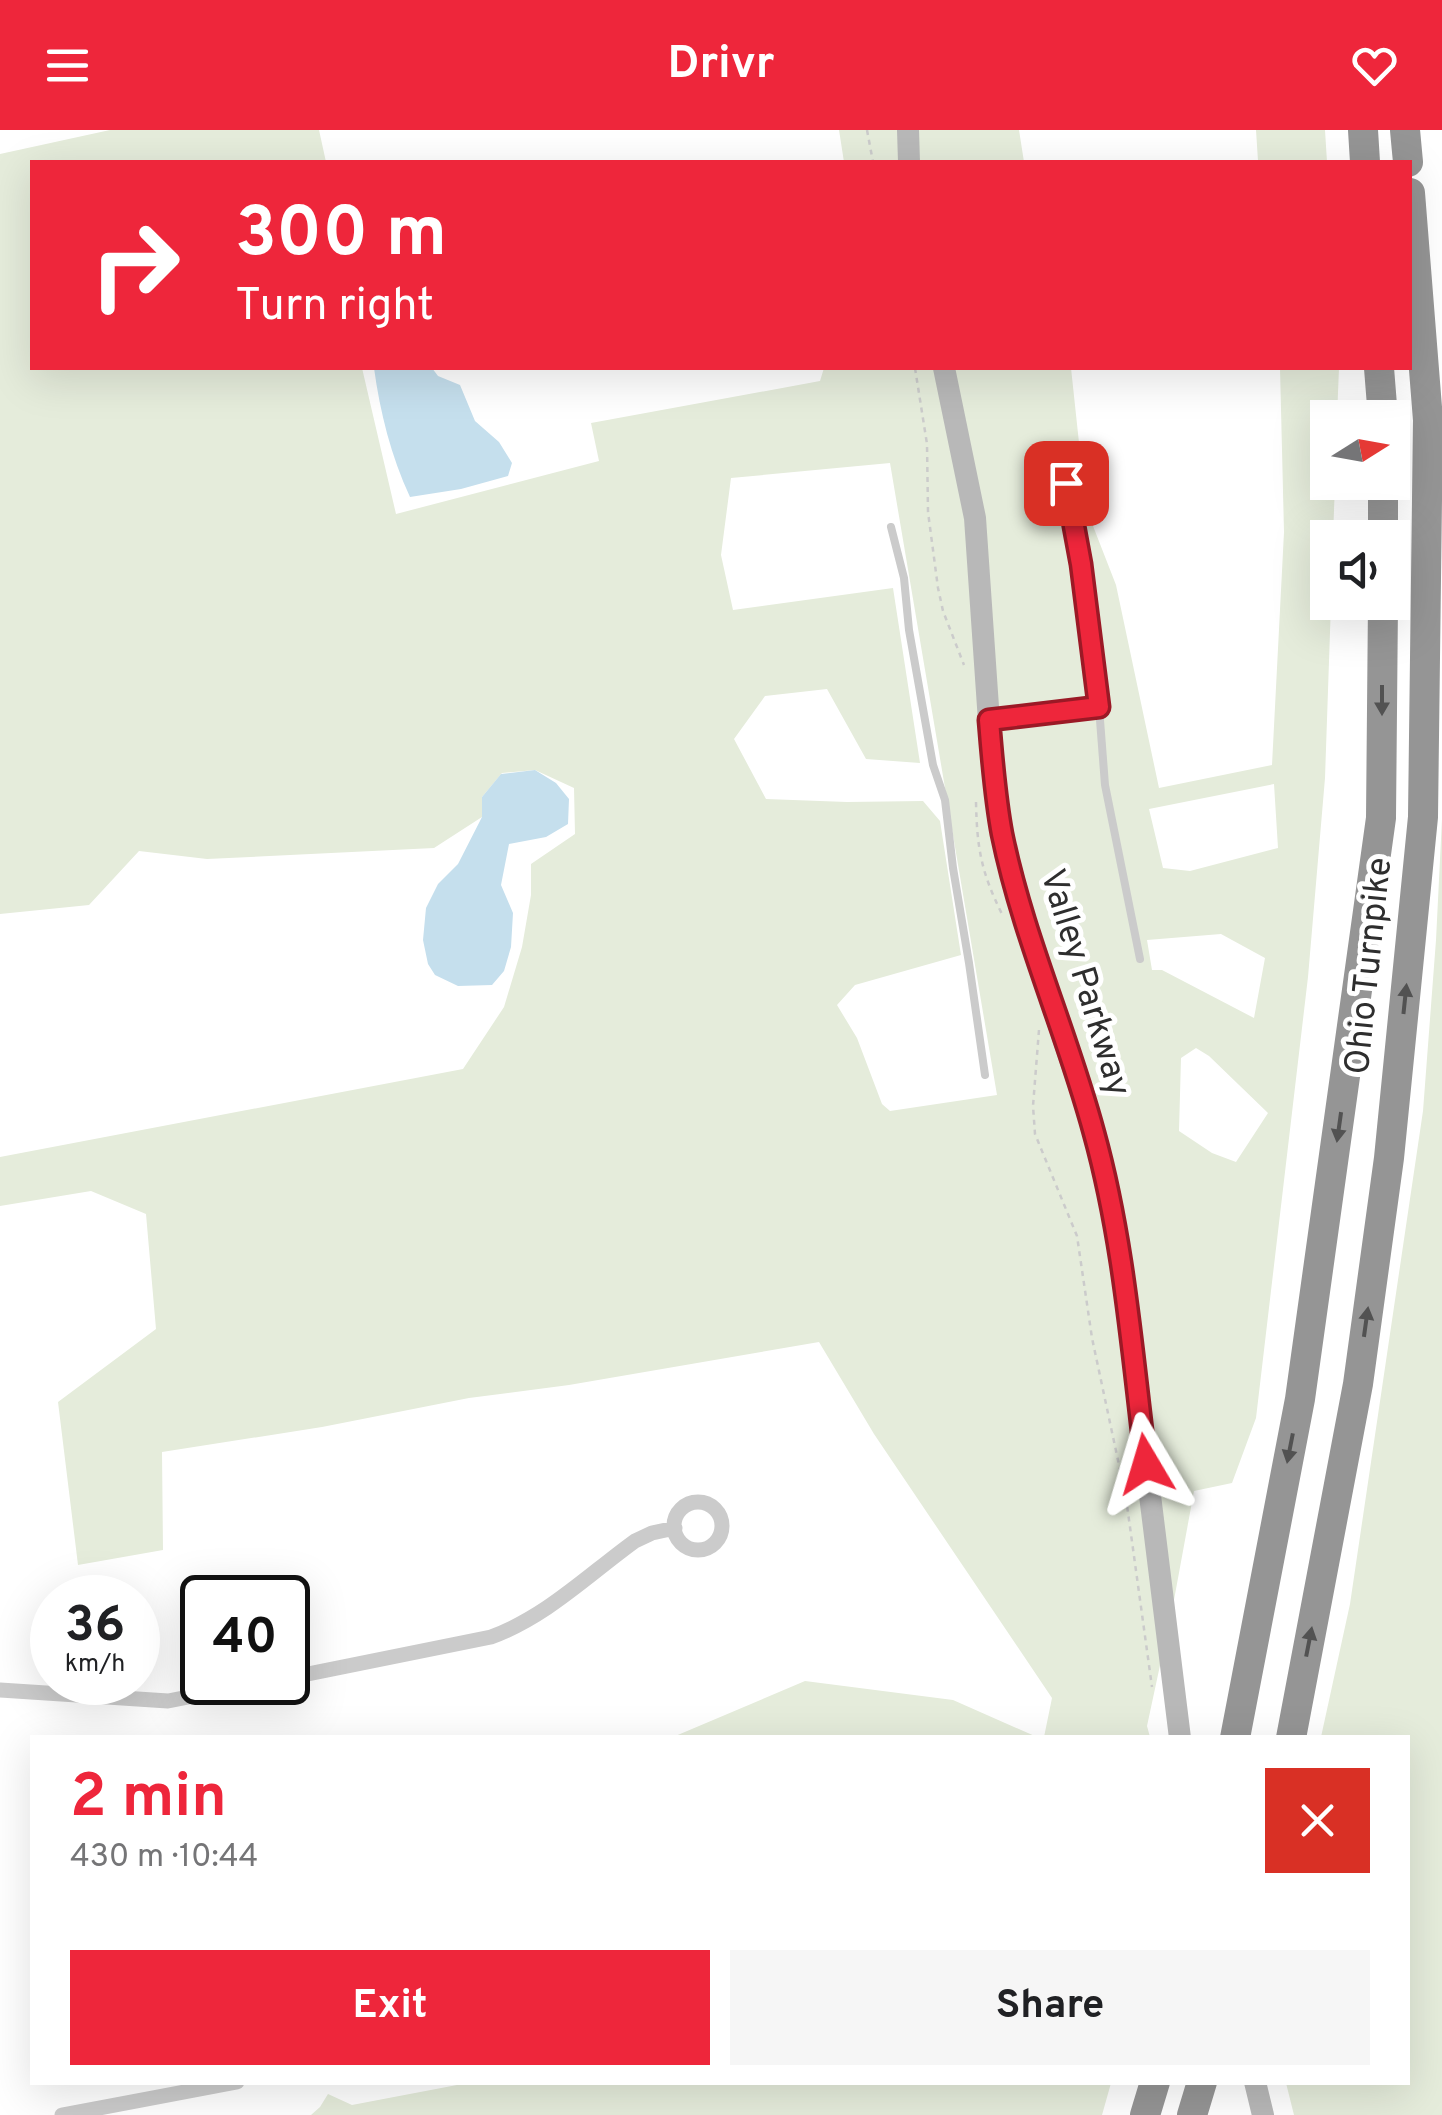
<!DOCTYPE html>
<meta charset="utf-8">
<style>
body{margin:0;font-family:Overpass,sans-serif;background:#f6f6f6;color:#202124;height:100vh;display:flex;flex-direction:column;font-size:38px;white-space:nowrap}
*{box-sizing:border-box;margin:0}
p{font-size:32px;color:#757577}
.icon{flex:none;width:55px;height:55px;fill:none;stroke:currentColor;stroke-width:2;stroke-linecap:round;stroke-linejoin:round}
.map{position:relative;flex:1;overflow:hidden}
.side{position:absolute;left:30px;top:1605px;width:1380px;height:350px;display:flex;flex-direction:column;background:#fff;border-radius:0px;box-shadow:0 10px 40px #0002}
.side>*{flex:none}
.hud{position:absolute;left:30px;top:30px;width:1382px;height:210px;border-radius:0px;box-shadow:0 10px 40px #0002;background:#ee263b;color:#fff;overflow:hidden}
.needle{width:65px;rotate:79deg}
.tools{position:absolute;left:1310px;top:270px;display:grid;gap:20px}
.tools a{display:grid;place-items:center;width:100px;height:100px;border-radius:0px;background:#fff;box-shadow:0 10px 40px #0002;font-size:50px}
.speed{position:absolute;left:30px;top:1445px;display:flex;gap:20px;font-size:50px;font-weight:700;text-align:center}
.speed>*{display:grid;place-content:center;width:130px;height:130px;border-radius:50%;background:#fff;box-shadow:0 10px 40px #0002;line-height:1}
.speed small{font-size:25px;font-weight:400}
.speed .limit{border:5px solid #111;border-radius:15px;background:#fff;color:#111}
.pin{position:absolute;display:grid;place-items:center;width:85px;height:85px;color:#fff;margin:-42px;border-radius:20px;box-shadow:0 5px 15px #0006}
.me{position:absolute;width:110px;margin:-55px;rotate:353deg;stroke-linejoin:round;filter:drop-shadow(0 0 8px #0008)}
.turn{display:flex;align-items:center;gap:35px;height:210px;padding:0 40px;font-size:45px}
.turn .icon{width:130px;height:130px;stroke-width:2.5}
.turn b{display:block;font-size:70px;line-height:85px}
.round{display:grid;place-items:center;flex:none;width:105px;height:105px;border-radius:0px;background:#f6f6f6}
.summary{display:flex;align-items:center;justify-content:space-between;height:170px;padding:0 40px}
h1{font-size:60px;font-weight:700;line-height:75px;color:#ee263b}
.action{display:flex;gap:20px;margin-top:auto;padding:20px 40px}
.action a{flex:1;height:115px;border-radius:0px;background:#ee263b;color:#fff;font-size:40px;font-weight:700;line-height:115px;text-align:center}
.action a+a{background:#f6f6f6;color:#202124}
header{display:flex;justify-content:space-between;align-items:center;height:130px;padding:0 40px;background:#ee263b;color:#fff;font-size:45px;font-weight:700}
.map>svg:first-child{display:block}
.green{fill:#e5ecdb;fill-rule:evenodd}
.water{fill:#c5dfed}
.lines{fill:none;stroke-linecap:round;stroke-linejoin:round}
.path{stroke:#cbcbcb;stroke-width:2.5;stroke-dasharray:5 5;stroke-linecap:butt}
.lane{stroke:#cbcbcb;stroke-width:8}
.street{stroke:#cbcbcb;stroke-width:15}
.secondary{stroke:#b8b8b8;stroke-width:22}
.highway{stroke:#959595;stroke-width:30}
.oneway{fill:#525252}
.route-casing{stroke:#9b1926;stroke-width:25}
.route{stroke:#ee263b;stroke-width:18}
.labels{text-anchor:middle;dominant-baseline:central;stroke-width:10;stroke-linejoin:round;paint-order:stroke}
.street-label{font-size:35px;fill:#2e2e2e;stroke:#fff}
</style>
<header><svg class="icon" aria-label="menu" viewBox="0 0 24 24"><path d="M4 6h16M4 12h16M4 18h16"/></svg>Drivr<svg class="icon" aria-label="heart" viewBox="0 0 24 24"><path d="M12 20l-8-8c-3-5 5-10 8-4 3-6 11-1 8 4z"/></svg></header>
<div class="map">
<svg width="1442" height="1985" viewBox="0 0 1442 1985">
<rect width="100%" height="100%" fill="#fff"/>
<path class="green" d="M110 0H319L326 32H32V238H362L396 384 599 331 591 293 820 251 824 238H1071L1086 378 1116 455 1159 658 1272 635 1284 402 1280 238H1339L1337 287 1328 288V352L1335 353 1333 407 1328 408V472L1331 473 1325 648 1308 847 1256 1288 1232 1353 1194 1361 1174 1470 1147 1596 1150 1607H1044L1052 1568 874 1304 819 1212 569 1255 469 1268 322 1297 162 1322 163 1420 78 1435 58 1272 156 1199 146 1084 91 1061 0 1076V1027L463 939 504 877 522 817 531 765V734L575 704 574 658 535 640 502 643 482 667V687L434 718 207 729 139 721 89 775 0 784V24ZM890 333 997 965 890 981 882 974 857 908 837 875 855 855 961 825 940 691 923 671 847 672 766 669 734 609 765 566 827 559 866 629 920 633 893 458 733 480 721 425 731 348ZM1274 654 1278 718 1190 741 1163 738 1149 679ZM1221 804 1265 828 1254 888 1162 840H1152L1147 810ZM1196 918 1209 926 1268 983 1236 1032 1212 1023 1179 1001 1181 928Z
M839 0H1019L1024 32H844Z
M1256 0H1325L1327 32H1231L1258 31Z
M1442 689V1985H1294L1286 1953 1408 1952V1608L1321 1607 1350 1474 1423 981 1436 810Z
M805 1551 953 1570 1037 1607H673Z
M457 1952H1111V1953L1102 1985H311L320 1977 328 1964 352 1975 457 1955Z"/>
<path class="water" d="M374 238H432L438 246 460 255 475 291 499 312 512 333 508 346 461 359 410 367C391 326 380 282 374 238Z
M535 640 556 653 569 669 568 694 546 707 509 714 501 755 513 783 511 817 504 841 492 855 458 856 435 845 428 834 423 810 426 778 438 754 458 734 482 687V667L501 644Z"/>
<g class="lines">
<path class="path" d="M867 0 873 32
M915 238 927 314 928 382 938 458 943 481 964 535
M976 672C977 718 981 742 1002 784
M1039 900 1033 976 1035 1004 1077 1106 1092 1208 1126 1368 1152 1557"/>
<path class="lane" d="M1060 322 1073 383 1099 577
M891 397 904 448 909 500 933 635 945 670 953 738 969 833 985 945
M994 590 1099 577 1105 655 1140 829"/>
<path class="street" d="M674 1396a24 24 0 1 1 48 0a24 24 0 1 1-48 0Z
M288 1548 491 1507C546 1487 588 1445 635 1411L652 1403 675 1398
M0 1560 168 1571 264 1552
M62 1985 237 1952"/>
<path class="secondary" d="M908 0 909 32
M944 238 975 388 992 635 1002 705 1029 806 1093 998 1108 1056 1122 1139 1180 1608
M1255 1952 1263 1985"/>
<path class="highway" d="M1363 0 1365 32
M1405 0 1408 32
M1379 238 1383 288
M1383 408V352
M1235 1608 1300 1269 1381 688 1383 472
M1291 1608 1358 1254 1389 1028 1423 687 1428 290 1410 63
M1145 1985 1155 1952
M1192 1985 1202 1952"/>
</g>
<defs><path id="oneway-solid" d="M-6-.8H1V-3.2L6.5 0L1 3.2V.8H-6Z" transform="scale(2.5)"/></defs>
<g class="oneway">
<use href="#oneway-solid" transform="translate(1382 570) rotate(90)"/>
<use href="#oneway-solid" transform="translate(1405 869) rotate(-84)"/>
<use href="#oneway-solid" transform="translate(1339 997) rotate(98)"/>
<use href="#oneway-solid" transform="translate(1366 1192) rotate(-82)"/>
<use href="#oneway-solid" transform="translate(1290 1318) rotate(101)"/>
<use href="#oneway-solid" transform="translate(1309 1512) rotate(-79)"/>
</g>
<g class="lines">
<g class="route-casing">
<path id="route" d="M1066 353 1081 434 1099 577 989 590C992 628 995 667 1002 704 1023 807 1067 902 1094 1003 1124 1111 1132 1223 1146 1334"/>
</g>
<use href="#route" class="route"/>
</g>
<g class="labels">
<g class="street-label">
<text transform="translate(1370 836) rotate(-84)">Ohio Turnpike</text>
<text transform="translate(1084 853) rotate(73)">Valley Parkway</text>
</g>
</g>
</svg>
<div class="tools">
<a><svg class="needle" viewBox="-14 -14 28 28"><path d="M0-13l5 13h-10z" fill="#e53935"/><path d="M0 13l5-13h-10z" fill="#757577"/></svg></a>
<a><svg class="icon" aria-label="sound" viewBox="0 0 24 24"><path d="M4 9h4l5-4v14l-5-4H4zM17 9q2 3 0 6"/></svg></a>
</div>
<div class="speed"><div>36<small>km/h</small></div><div class="limit">40</div></div>
<div class="pin" style="left:1066px;top:353px;background:#d93025"><svg class="icon" aria-label="arrive" viewBox="0 0 24 24"><path d="M6 21V4h12l-3 4 3 4H6"/></svg></div>
<svg class="me" style="left:1146px;top:1334px" viewBox="-20 -20 40 40"><path d="M0-17L14 15 0 8-14 15z" fill="#ee263b" stroke="#fff" stroke-width="4"/></svg>
<div class="hud">
<div class="turn"><svg class="icon" aria-label="right" viewBox="0 0 24 24"><path d="M7 20v-9h11M14 6l5 5-5 5"/></svg><div><b>300 m</b>Turn right</div></div>
</div>
<section class="side">
<div class="summary"><div><h1>2 min</h1><p>430 m · 10:44</p></div><a class="round" style="background:#d93025;color:#fff"><svg class="icon" aria-label="close" viewBox="0 0 24 24"><path d="M6 6l12 12M18 6L6 18"/></svg></a></div>
<div class="action"><a>Exit</a><a>Share</a></div>
</section>
</div>
